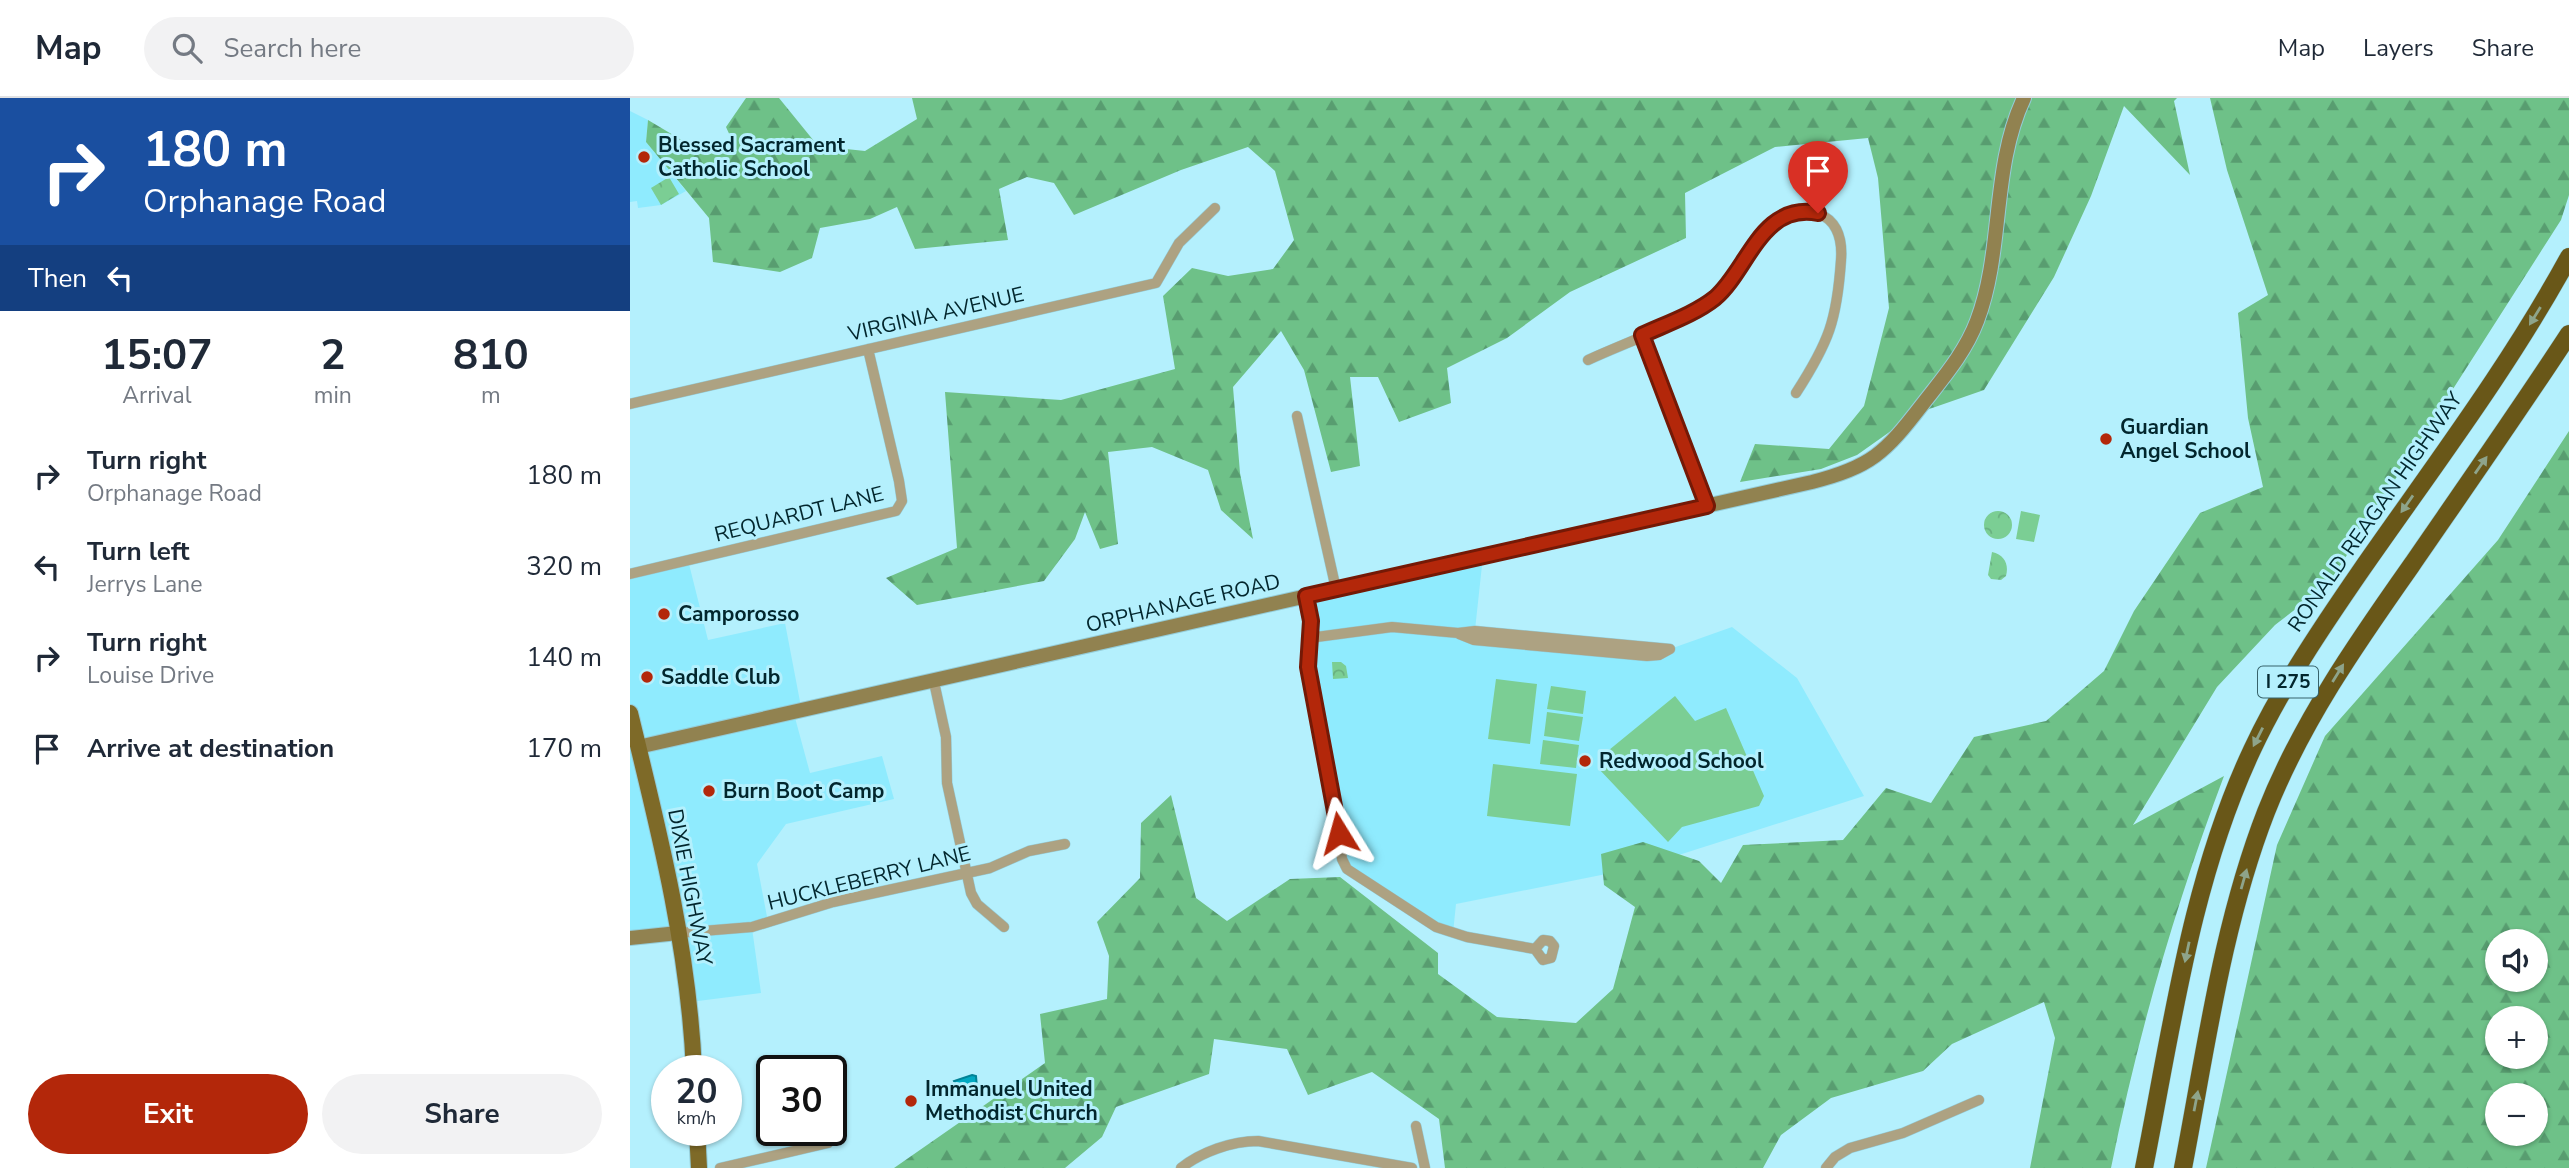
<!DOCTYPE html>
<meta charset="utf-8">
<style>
body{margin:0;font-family:"Nunito Sans",sans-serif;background:#f2f2f3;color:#1f2937;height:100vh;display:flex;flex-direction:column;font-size:26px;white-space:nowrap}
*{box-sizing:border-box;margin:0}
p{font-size:23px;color:#747a83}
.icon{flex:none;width:38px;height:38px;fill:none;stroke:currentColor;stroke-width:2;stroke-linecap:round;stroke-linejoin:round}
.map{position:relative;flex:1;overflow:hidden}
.sheet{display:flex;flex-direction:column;background:#fff;width:630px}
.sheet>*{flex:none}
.top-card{background:#1a4fa0;color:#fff;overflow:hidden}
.fabs{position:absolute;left:1855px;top:831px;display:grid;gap:14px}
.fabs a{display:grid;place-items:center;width:63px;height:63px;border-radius:50%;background:#fff;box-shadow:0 2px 5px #0004;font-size:35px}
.speed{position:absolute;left:21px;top:957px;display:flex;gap:14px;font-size:35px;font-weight:700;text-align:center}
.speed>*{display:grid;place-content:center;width:91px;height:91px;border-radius:50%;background:#fff;box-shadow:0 2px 5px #0004;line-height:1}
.speed small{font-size:18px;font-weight:400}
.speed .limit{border:4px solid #111;border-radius:10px;background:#fff;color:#111}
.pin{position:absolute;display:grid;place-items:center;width:60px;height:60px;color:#fff;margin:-72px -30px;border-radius:50% 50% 50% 0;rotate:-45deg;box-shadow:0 0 7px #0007}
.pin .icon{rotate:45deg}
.me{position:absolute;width:77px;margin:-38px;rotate:352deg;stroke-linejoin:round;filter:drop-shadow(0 0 5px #0008)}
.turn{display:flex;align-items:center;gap:24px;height:147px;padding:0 28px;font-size:32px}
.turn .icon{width:91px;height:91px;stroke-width:2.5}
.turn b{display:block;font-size:49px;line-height:60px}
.then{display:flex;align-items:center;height:66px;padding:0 28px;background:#0003;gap:14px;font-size:26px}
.eta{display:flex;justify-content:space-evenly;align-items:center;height:119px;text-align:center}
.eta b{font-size:42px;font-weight:700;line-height:49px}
.action{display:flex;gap:14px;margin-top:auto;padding:14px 28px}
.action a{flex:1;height:80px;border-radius:42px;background:#b3270a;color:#fff;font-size:28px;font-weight:700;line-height:80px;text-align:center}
.action a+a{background:#f2f2f3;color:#1f2937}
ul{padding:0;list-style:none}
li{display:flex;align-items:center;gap:21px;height:91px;padding:0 28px}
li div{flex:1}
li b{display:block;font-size:26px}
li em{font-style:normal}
header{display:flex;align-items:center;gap:42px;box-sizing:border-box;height:98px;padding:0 35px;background:#fff;border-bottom:2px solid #e0e1e3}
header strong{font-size:33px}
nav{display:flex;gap:38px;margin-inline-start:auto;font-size:24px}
.search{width:490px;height:63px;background:#f2f2f3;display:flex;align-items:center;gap:18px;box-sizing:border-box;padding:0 24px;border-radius:38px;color:#747a83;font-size:26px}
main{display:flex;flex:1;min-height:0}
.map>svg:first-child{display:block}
.built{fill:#8febfe}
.forest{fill:url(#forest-firs);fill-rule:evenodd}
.park{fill:url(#park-crowns)}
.pitch{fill:#7bce94}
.water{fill:url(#water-ripples);stroke:#018295;stroke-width:2}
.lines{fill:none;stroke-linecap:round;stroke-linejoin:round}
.street-casing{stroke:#94ccd8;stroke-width:11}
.secondary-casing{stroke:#94ccd8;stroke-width:16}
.primary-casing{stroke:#94ccd8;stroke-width:18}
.highway-casing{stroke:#94ccd8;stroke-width:19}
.street{stroke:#ada282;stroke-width:10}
.secondary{stroke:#918250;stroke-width:14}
.primary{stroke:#7e6a28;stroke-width:16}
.highway{stroke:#695718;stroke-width:18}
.oneway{fill:#8ea48a}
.route-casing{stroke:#741906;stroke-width:18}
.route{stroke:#b3270a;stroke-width:12}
.poi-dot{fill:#b3270a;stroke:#b4f0fd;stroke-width:2.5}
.labels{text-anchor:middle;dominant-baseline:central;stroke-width:6;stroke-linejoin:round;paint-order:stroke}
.shield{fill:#b4f0fd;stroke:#37636b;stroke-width:2}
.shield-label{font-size:19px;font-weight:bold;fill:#02262d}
.poi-label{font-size:21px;font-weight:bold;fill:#02262d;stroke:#b4f0fd;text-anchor:start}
.street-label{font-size:21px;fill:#02262d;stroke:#b4f0fd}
</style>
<header>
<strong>Map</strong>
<div class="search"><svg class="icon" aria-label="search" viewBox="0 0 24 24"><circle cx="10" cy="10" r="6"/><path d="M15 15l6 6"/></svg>Search here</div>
<nav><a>Map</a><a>Layers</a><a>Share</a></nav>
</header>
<main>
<section class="sheet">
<div class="top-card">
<div class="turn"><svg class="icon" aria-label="right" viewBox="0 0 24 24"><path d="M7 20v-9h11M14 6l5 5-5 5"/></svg><div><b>180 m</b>Orphanage Road</div></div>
<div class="then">Then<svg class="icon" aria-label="left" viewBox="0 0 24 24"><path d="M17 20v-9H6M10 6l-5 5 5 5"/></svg></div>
</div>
<div class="eta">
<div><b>15:07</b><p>Arrival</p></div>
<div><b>2</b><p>min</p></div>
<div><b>810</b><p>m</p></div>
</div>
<ul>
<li><svg class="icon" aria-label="right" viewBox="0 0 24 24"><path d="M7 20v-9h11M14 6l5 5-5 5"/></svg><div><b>Turn right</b><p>Orphanage Road</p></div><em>180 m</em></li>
<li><svg class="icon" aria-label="left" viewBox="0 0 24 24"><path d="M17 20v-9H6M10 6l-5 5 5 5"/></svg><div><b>Turn left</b><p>Jerrys Lane</p></div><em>320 m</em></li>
<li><svg class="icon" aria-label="right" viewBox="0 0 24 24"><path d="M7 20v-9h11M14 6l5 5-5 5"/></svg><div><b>Turn right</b><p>Louise Drive</p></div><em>140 m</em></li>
<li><svg class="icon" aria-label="arrive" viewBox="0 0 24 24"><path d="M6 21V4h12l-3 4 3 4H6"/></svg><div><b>Arrive at destination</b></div><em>170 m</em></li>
</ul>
<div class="action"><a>Exit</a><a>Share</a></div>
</section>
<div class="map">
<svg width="1939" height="1070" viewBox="0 0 1939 1070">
<defs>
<pattern id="forest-firs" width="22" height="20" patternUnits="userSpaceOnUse" patternTransform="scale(1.75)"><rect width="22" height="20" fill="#6ec188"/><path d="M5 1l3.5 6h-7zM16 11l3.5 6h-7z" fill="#589d70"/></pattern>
<pattern id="park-crowns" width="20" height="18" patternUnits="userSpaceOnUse" patternTransform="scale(1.75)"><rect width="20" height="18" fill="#7bce94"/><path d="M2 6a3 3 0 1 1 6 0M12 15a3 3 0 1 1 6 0" fill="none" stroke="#69b180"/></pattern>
<pattern id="water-ripples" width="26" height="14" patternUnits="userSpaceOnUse" patternTransform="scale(1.75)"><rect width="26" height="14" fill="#01a9c1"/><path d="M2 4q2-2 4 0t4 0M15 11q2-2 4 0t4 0" fill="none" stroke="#01899d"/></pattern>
</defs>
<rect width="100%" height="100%" fill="#b4f0fd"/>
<path class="built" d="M0 13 18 22 16 44 56 93 31 107 8 110 7 103 0 104Z
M853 458 845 532 1040 551 1102 529 1167 580 1234 698 1011 769 826 806 823 835 717 771 678 569 676 498Z
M58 462 78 542 155 525 172 614 164 616 180 675 252 658 264 701 156 726 127 766 138 824 122 830 131 895 60 904 48 835 0 840V475Z"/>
<path class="forest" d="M116 0H149L188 48 235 53 287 21 282 0H1547L1544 3 1560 77 1494 8 1461 98 1424 179 1354 292 1285 316 1227 357 1191 371 1110 384 1125 346 1199 351 1234 308 1259 210 1248 80 1238 40 1145 49 1055 95 1056 140 940 194 877 240 817 270 821 305 769 324 748 279H720L730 368 701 374 674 272 651 233 603 289 610 375 623 441 591 412 578 372 522 349 478 354 488 446 470 451 455 414 445 441 414 483 287 507 256 480 327 450 315 294 431 302 545 271 533 198 562 170 598 178 643 171 664 142 645 73 618 49 551 72 444 117 424 85 397 79 369 91 378 142 285 151 267 109 240 121 190 130 182 160 150 174 83 164 79 120 16 44 18 22 75 56 107 53 96 29Z
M1580 0H1939V97L1931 122 1699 485 1645 527 1587 589 1503 727 1594 678C1546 805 1508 936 1481 1070H1400L1425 940 1414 904 1322 946 1293 973 1201 1000 1151 1037 1133 1070H815L809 1021 742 974 678 997 657 951 584 941 579 976 486 1009 472 1039 435 1070H264L415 965 410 916 477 901 479 858 467 824 510 780 511 725 541 697 566 800 597 823 660 781 710 779 808 855V876L867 919 946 925 983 891 1005 809 974 787 971 756 1013 744 1069 763 1091 785 1113 747 1213 742 1256 690 1301 705 1344 639 1416 623 1474 573 1504 513 1570 415 1633 389 1618 320 1608 215 1638 197 1597 72Z
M1939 333V1070H1576L1647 747 1695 638 1868 442ZM1867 844H1906V882H1867ZM1867 920H1906V959H1867ZM1867 998H1906V1036H1867Z"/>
<path class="park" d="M39 79 49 96 31 107 21 90Z
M1354 427a14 14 0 1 1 28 0a14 14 0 1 1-28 0Z
M1362 454C1375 457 1379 467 1376 478L1371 482 1361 481 1358 477Z
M702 564H711L716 568 718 580 703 581Z"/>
<path class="pitch" d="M1391 413 1410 417 1404 444 1386 441Z
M866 581 907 586 900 646 858 641Z
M921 588 956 593 953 616 917 611Z
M1045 598 1065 623 1096 610 1134 698 1129 708 1052 729 1038 744 968 670V661Z
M917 614 953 619 949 643 914 638Z
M913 642 949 647 946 670 910 666Z
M863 666 947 676 940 728 857 718Z"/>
<path class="water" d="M342 977 346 978 347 990 336 999H332L324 983Z"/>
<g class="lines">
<g class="street-casing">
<path id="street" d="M1012 237 1077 408
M958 262C997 244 1042 229 1078 205 1106 187 1112 151 1138 131 1173 102 1215 110 1211 162 1207 222 1199 244 1166 295
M0 306 526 185 549 145 585 110
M667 318 706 491
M0 476 266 413 272 403 269 383 238 251
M676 498 681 523 678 569 706 709 712 761 717 771 806 829 837 839 905 851 913 862 921 860 924 848 920 843 913 842 905 851
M829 536 844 542 1017 558 1029 557 1040 551
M679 540 762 529 828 535 845 533 1040 551
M304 584 316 639 317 685 341 795 347 806 374 829
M48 835 122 829 203 804 360 770 399 753 435 746
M786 1028 795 1070
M90 1070 198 1045
M551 1070C571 1054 602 1043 628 1043L782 1070
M1196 1070 1205 1059 1220 1050 1273 1035 1349 1002"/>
</g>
<g class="secondary-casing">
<path id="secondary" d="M8 649 1182 384C1241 369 1255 355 1292 307 1312 281 1335 255 1347 223 1374 152 1361 70 1394 0
M0 840 48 835"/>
</g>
<g class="primary-casing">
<path id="primary" d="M0 615C29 733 59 851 64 973
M67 1032 69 1070"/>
</g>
<g class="highway-casing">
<path id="highway" d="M1514 1070C1542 929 1561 782 1622 652 1652 588 1692 529 1732 471 1803 369 1879 269 1939 159
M1553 1070C1576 951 1592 827 1636 714 1671 625 1726 546 1781 468 1834 391 1888 314 1939 236"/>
</g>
<use href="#street" class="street"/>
<use href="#secondary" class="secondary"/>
<use href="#primary" class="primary"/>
<use href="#highway" class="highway"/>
</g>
<defs><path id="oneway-solid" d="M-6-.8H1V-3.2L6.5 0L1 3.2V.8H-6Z" transform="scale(1.75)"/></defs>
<g class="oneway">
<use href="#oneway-solid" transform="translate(1905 218) rotate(122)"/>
<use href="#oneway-solid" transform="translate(1851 367) rotate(-55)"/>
<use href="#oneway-solid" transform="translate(1777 406) rotate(125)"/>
<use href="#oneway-solid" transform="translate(1708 575) rotate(-58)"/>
<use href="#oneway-solid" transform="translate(1628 639) rotate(117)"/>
<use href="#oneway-solid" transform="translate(1614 781) rotate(-74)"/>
<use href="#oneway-solid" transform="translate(1557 854) rotate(102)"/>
<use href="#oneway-solid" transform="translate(1566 1003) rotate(-79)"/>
</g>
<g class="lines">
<g class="route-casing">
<path id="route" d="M709 735 678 569 681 523 676 498 1077 408 1012 237C1036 226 1065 216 1085 200 1118 172 1131 104 1188 115"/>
</g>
<use href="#route" class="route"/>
</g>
<g class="poi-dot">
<circle cx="14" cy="59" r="7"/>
<circle cx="1476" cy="341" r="7"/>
<circle cx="34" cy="516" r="7"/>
<circle cx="17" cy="579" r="7"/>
<circle cx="955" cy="663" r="7"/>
<circle cx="79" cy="693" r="7"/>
<circle cx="281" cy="1003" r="7"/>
</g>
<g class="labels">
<rect class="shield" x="1628" y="568.5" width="60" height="31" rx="5"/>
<g class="shield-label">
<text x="1658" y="584">I 275</text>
</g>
<g class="poi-label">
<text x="28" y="47">Blessed Sacrament<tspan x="28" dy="24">Catholic School</tspan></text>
<text x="1490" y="329">Guardian<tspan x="1490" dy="24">Angel School</tspan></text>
<text x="48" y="516">Camporosso</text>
<text x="31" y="579">Saddle Club</text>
<text x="969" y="663">Redwood School</text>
<text x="93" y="693">Burn Boot Camp</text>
<text x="295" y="991">Immanuel United<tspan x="295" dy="24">Methodist Church</tspan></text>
</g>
<g class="street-label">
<text transform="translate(306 216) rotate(-13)">VIRGINIA AVENUE</text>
<text transform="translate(1745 414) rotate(-55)">RONALD REAGAN HIGHWAY</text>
<text transform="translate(169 416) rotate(-14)">REQUARDT LANE</text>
<text transform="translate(553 505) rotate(-13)">ORPHANAGE ROAD</text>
<text transform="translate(239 780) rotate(-14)">HUCKLEBERRY LANE</text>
<text transform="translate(60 789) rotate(79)">DIXIE HIGHWAY</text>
</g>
</g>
</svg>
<div class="fabs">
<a><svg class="icon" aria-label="sound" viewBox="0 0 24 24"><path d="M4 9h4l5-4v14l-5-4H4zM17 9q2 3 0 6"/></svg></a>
<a>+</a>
<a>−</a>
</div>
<div class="speed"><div>20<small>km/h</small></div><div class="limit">30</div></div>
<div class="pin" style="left:1188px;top:115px;background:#d93025"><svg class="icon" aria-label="arrive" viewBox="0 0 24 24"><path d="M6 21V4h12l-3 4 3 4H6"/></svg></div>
<svg class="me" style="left:709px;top:735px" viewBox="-20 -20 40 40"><path d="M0-17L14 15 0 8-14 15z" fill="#b3270a" stroke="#fff" stroke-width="4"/></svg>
</div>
</main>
